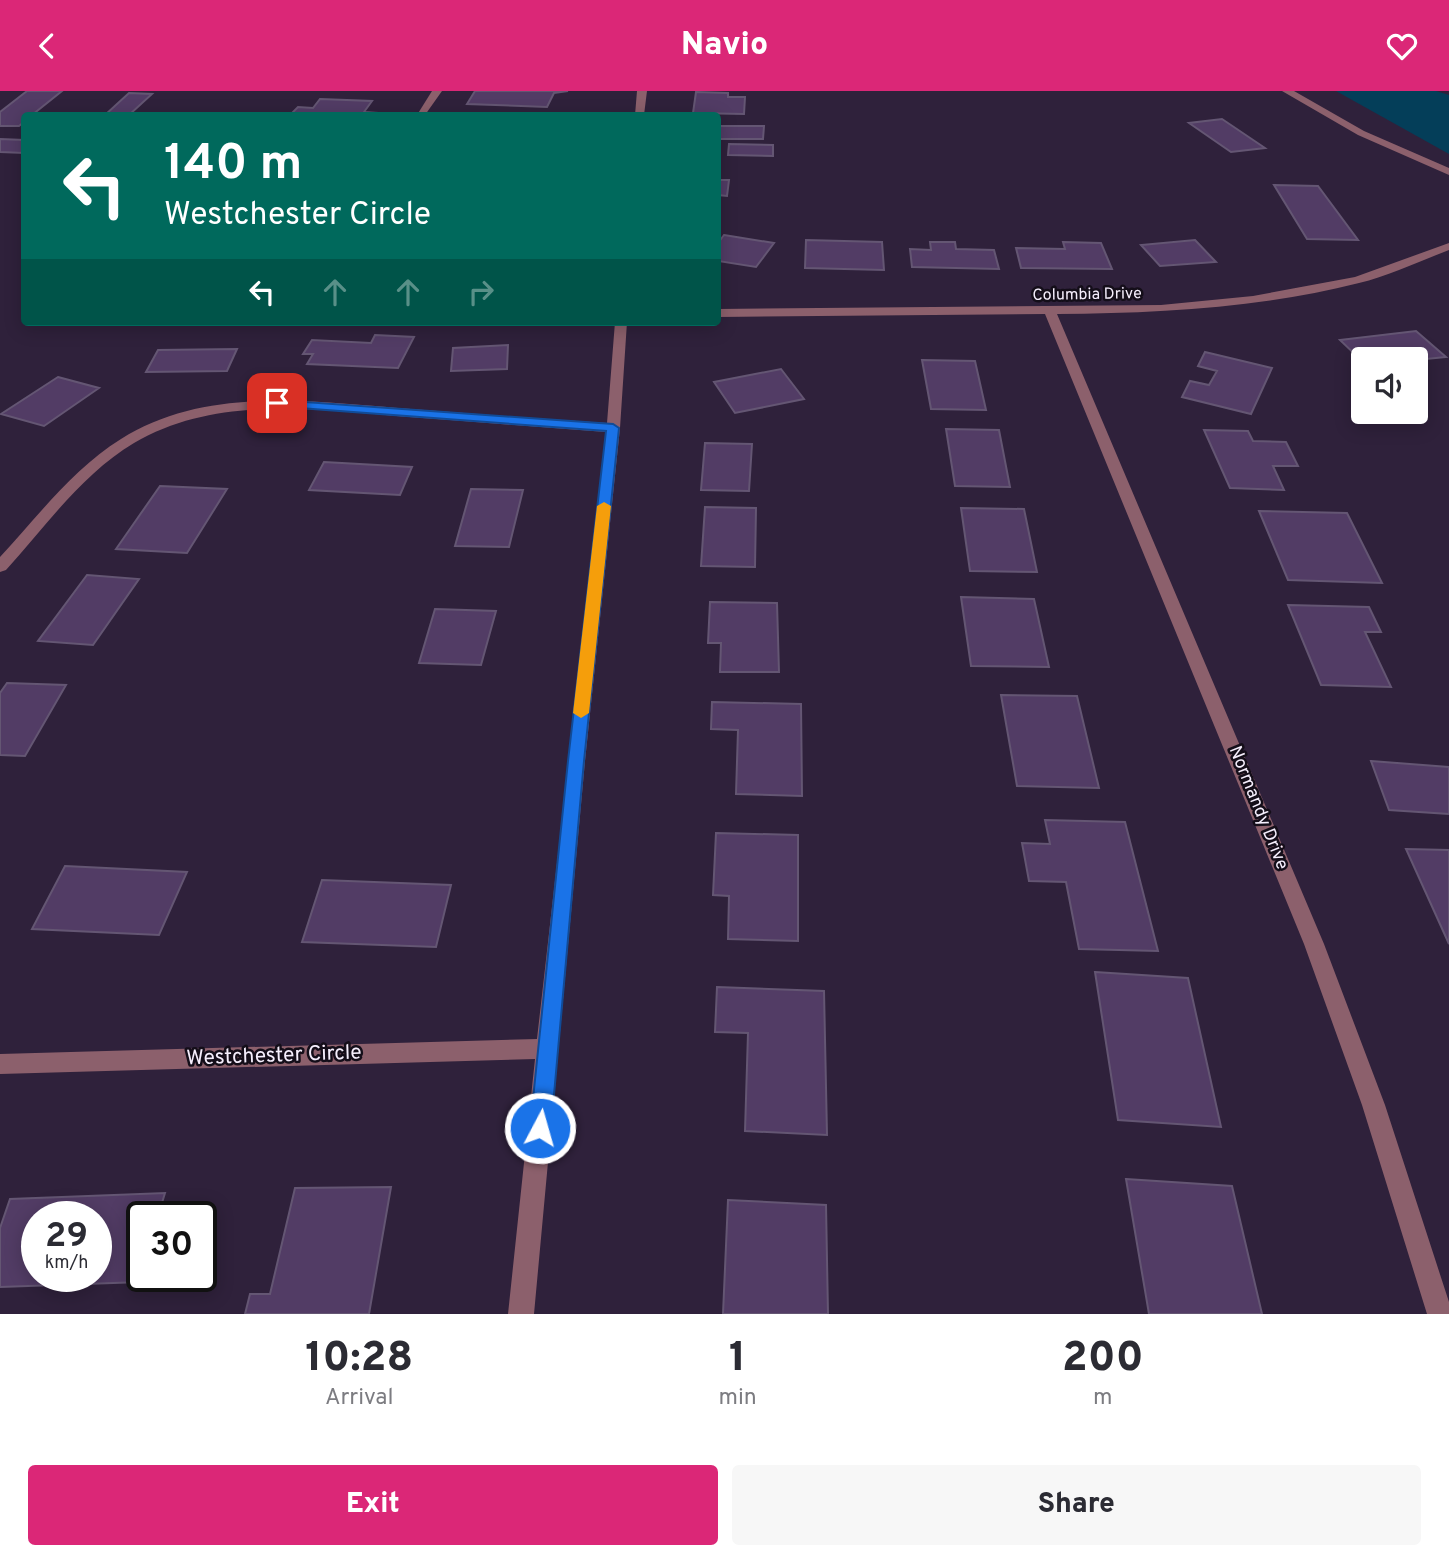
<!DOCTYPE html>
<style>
body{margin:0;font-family:Overpass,sans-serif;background:#f7f7f7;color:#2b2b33;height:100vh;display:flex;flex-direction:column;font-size:26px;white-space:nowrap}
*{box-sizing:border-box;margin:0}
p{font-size:23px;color:#7c7c81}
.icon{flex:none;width:38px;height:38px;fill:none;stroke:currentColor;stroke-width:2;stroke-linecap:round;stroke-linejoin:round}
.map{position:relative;height:1223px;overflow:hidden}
.sheet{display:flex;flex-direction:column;background:#fff;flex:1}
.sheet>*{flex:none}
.guide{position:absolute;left:21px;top:21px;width:700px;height:214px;border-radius:7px;box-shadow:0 4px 18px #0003;background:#00695c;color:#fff;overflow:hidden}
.fabs{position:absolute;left:1351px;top:256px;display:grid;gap:14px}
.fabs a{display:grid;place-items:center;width:77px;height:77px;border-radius:7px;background:#fff;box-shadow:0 4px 18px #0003;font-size:35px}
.speed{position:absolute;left:21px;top:1110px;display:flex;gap:14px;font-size:35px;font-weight:700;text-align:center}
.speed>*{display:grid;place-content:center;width:91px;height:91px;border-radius:50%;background:#fff;box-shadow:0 4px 18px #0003;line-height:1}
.speed small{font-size:18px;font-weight:400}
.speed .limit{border:4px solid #111;border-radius:10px;background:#fff;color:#111}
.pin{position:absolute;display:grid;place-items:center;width:60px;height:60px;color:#fff;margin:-30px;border-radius:14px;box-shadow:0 4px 10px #0006}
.me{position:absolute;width:77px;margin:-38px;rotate:6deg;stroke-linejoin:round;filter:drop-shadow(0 0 5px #0008)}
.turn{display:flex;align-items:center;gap:24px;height:147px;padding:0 28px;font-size:32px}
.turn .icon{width:91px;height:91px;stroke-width:2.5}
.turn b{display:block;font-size:49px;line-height:60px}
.lanes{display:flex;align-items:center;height:66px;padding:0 28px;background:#0003;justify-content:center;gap:35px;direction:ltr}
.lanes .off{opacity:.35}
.eta{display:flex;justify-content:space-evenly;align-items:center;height:119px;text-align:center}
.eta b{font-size:42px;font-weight:800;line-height:49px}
.cta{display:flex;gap:14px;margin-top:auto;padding:14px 28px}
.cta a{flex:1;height:80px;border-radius:7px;background:#db2777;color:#fff;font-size:28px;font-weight:800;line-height:80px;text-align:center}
.cta a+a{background:#f7f7f7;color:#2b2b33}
header{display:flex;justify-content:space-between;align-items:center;height:91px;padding:0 28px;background:#db2777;color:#fff;font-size:32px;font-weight:800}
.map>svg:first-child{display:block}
.water{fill:#043e59}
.building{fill:#523c65;stroke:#645673;stroke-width:2;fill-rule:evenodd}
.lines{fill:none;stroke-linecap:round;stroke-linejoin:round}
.street{fill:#8c606c;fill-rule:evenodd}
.route{fill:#1a73e8;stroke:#114b97;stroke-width:2}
.slow{fill:#f59e0b}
.labels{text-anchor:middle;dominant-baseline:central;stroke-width:5;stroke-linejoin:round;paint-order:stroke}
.far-street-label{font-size:16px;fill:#f6effd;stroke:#140e19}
.street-label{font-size:18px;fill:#f6effd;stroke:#140e19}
.near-street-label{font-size:21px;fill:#f6effd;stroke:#140e19}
</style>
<header><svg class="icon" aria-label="back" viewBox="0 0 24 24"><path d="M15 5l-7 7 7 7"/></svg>Navio<svg class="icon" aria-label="heart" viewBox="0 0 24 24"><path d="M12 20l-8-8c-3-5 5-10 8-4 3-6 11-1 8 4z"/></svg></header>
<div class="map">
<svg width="1449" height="1223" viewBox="0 0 1449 1223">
<rect width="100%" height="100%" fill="#2f213b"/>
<path class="water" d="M1336 0H1436L1449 4V63Z"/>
<path class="building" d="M27 0H62L32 24H24V31L19 35H0V21Z
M475 0H568L554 2 547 16 467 13Z
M696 1 728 2V6H745L744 23 693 22Z
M129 2 152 3 129 24H105Z
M320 8 372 10 364 21 380 22 378 24H290L298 16 313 17Z
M1222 28 1265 57 1231 61 1189 32Z
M718 35H764L763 48H718Z
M0 48 24 49V62L0 61Z
M729 53 773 54V65L728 64Z
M718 89H729L727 105 718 104Z
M1274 94 1318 95 1358 149 1307 148Z
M724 144 774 152 756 176 718 170V152Z
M806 149 882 151 884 179 805 177Z
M1195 149 1216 171 1160 175 1141 154Z
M930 151H955L956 158 994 159 999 178 912 176 910 158 931 159Z
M1063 151 1101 152 1112 178 1021 177 1016 157 1065 158Z
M1416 240 1446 266 1416 269 1363 268V271L1340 249Z
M375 244 414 246 398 277 307 273 313 263H303L312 249 371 252Z
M508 254 507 278 451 280 453 257Z
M237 258 227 280 146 281 158 259Z
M1205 261 1272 277 1251 323 1182 306 1190 290 1209 294 1217 280 1198 275Z
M922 269 975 270 986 319 931 318Z
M781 278 804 308 735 322 714 291Z
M58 286 99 297 44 335 1 323Z
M946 338 999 339 1010 396 955 395Z
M1204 339 1248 340 1253 350 1286 351 1298 375H1273L1284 399 1230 397Z
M705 352 752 353 749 400 701 399Z
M324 371 412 376 400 404 309 399Z
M160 395 227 398 187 462 116 458Z
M471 398 523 399 509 456 455 455Z
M705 416 756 417 755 476 701 475Z
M961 417 1024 418 1037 481 970 480Z
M1259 420 1347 422 1382 492 1288 489Z
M87 484 139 488 93 554 38 550Z
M961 506 1034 508 1049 576 971 575Z
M710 511 777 512 779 581H720L721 552H708Z
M1288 514 1369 516 1381 541H1365L1391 596 1321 594Z
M435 518 496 520 481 574 419 572Z
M7 592 66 594 25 665 0 664V602Z
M1001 604 1077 605 1099 697 1017 695Z
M712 611 801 613 802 705 736 703 738 639 711 638Z
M1371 670 1449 676V723L1389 719Z
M1045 729 1125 731 1158 860 1079 858 1066 791 1029 790 1022 752 1050 753Z
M716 742 798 744V850L728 848 729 805 713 804Z
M1406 758 1449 759V853Z
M65 775 187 781 159 844 32 838Z
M322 789 451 794 436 856 302 851Z
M1095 881 1188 887 1221 1036 1118 1029Z
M717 896 824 900 827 1044 745 1040 748 942 715 941Z
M1126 1088 1232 1095 1262 1223H1149Z
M391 1096 369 1223H245L250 1203H270L295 1097Z
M165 1102 158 1125H142L141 1191 0 1196V1137L10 1108ZM37 1125H96V1185H37Z
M728 1109 826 1114 828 1223H723Z"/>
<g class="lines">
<path class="street" d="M432 0H442L425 24H417Z
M637 0H647L644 24H635Z
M1282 0H1294L1364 40 1449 77V84L1358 44Z
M1449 152V159C1420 170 1389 185 1359 192 1260 217 1159 222 1057 223L1324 853 1385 1014 1449 1211V1223H1427L1362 1014 1304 853 1045 223 718 226V218L1161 214 1253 205 1355 186Z
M615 231H627L620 337 585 670 534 1223H508L535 968 0 983V963L537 948 606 341C540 336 475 331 409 326 317 319 218 303 134 352 82 383 45 436 6 479L0 481V466C38 425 73 378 121 348 207 294 315 311 411 318 476 323 541 328 607 332Z"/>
</g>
<path class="route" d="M277 309 613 333 619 337 584 670 551 1037 548 1044 540 1047 533 1044 530 1037 568 670 606 340 273 315V310Z"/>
<path class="slow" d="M604 411 611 415 589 622 581 627 573 622 597 415Z"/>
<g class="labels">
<g class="far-street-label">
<text transform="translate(1087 204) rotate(-1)">Columbia Drive</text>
</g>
<g class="street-label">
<text transform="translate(1258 717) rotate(68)">Normandy Drive</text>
</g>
<g class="near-street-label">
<text transform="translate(274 965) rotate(-2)">Westchester Circle</text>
</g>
</g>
</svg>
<div class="fabs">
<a><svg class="icon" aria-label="sound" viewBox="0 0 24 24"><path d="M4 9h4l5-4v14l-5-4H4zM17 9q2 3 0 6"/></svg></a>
</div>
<div class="speed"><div>29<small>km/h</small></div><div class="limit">30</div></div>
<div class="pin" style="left:277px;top:312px;background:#d93025"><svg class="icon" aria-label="arrive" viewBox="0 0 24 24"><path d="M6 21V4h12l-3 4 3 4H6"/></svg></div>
<svg class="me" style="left:540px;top:1037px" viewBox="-20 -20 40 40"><circle r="17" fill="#1a73e8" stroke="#fff" stroke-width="3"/><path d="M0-11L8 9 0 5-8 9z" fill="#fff"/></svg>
<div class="guide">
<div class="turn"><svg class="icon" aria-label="left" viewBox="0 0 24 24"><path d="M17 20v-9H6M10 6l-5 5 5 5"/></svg><div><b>140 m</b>Westchester Circle</div></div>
<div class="lanes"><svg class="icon" aria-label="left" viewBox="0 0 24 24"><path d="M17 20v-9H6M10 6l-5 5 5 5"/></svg><svg class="icon off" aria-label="ahead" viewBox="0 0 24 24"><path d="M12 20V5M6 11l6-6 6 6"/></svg><svg class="icon off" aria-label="ahead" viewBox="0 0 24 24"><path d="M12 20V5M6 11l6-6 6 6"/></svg><svg class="icon off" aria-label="right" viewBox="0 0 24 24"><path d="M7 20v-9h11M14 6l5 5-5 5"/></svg></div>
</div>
</div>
<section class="sheet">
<div class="eta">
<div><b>10:28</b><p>Arrival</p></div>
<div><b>1</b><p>min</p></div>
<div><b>200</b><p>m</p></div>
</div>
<div class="cta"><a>Exit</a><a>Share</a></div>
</section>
